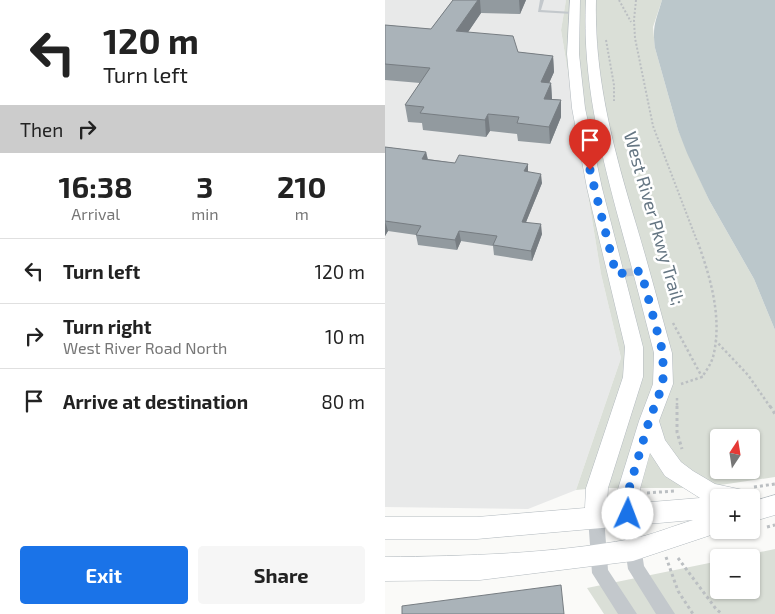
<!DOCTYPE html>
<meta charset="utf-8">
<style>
body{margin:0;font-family:"Exo 2",sans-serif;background:#f6f6f6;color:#222;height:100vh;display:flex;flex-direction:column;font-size:19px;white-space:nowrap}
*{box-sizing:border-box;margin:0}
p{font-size:16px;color:#767676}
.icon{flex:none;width:28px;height:28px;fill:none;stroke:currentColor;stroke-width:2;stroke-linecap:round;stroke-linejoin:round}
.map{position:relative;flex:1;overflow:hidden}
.sheet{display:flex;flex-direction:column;background:#fff;width:385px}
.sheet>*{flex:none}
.hud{background:#fff;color:#222;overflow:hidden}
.needle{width:32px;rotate:12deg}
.fabs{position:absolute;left:325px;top:429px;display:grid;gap:10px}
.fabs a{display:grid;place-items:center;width:50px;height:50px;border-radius:5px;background:#fff;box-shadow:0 1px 4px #0004;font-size:25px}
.pin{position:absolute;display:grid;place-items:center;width:42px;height:42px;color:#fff;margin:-51px -21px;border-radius:50% 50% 50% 0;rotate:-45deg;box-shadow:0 0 5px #0007}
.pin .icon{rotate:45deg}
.me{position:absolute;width:55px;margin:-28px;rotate:2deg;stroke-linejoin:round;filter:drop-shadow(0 0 4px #0008)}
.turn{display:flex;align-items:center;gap:18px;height:105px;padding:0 20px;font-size:22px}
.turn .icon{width:65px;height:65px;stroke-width:2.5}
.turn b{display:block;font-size:35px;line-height:42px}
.then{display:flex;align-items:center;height:48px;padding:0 20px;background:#0003;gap:10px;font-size:19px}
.eta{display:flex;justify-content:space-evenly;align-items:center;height:85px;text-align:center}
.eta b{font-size:30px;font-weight:700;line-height:35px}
.button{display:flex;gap:10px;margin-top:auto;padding:10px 20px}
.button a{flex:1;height:58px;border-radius:5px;background:#1a73e8;color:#fff;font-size:20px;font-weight:700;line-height:58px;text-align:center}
.button a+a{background:#f6f6f6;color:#222}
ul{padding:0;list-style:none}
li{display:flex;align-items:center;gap:15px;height:65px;padding:0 20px;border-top:1px solid #e0e0e0}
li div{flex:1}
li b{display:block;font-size:19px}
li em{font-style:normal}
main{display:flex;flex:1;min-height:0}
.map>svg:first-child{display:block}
.built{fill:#e8e9e9}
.green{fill:#dadfd7;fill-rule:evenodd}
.water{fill:#bbc7cb}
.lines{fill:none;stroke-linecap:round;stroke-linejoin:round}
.secondary-casing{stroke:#b3babf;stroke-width:1}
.path-far2{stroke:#bbbfc2;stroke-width:2;stroke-dasharray:2 2;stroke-linecap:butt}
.path-far1{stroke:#bbbfc2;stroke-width:2.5;stroke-dasharray:2.5 2.5;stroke-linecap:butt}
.path{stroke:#bbbfc2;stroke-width:3;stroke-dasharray:3 3;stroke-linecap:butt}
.lane{fill:#c3c8cc;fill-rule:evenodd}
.street{fill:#c3c8cc;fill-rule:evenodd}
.secondary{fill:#fff;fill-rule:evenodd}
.wall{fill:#929a9f}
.shaded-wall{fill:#777d82}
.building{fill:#aab3b9;stroke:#777d82}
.route{stroke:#1a73e8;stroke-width:9;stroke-dasharray:0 16.2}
.labels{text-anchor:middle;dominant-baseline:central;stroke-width:5;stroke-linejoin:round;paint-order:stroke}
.street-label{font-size:18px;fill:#657683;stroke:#fff}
</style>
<main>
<section class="sheet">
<div class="hud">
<div class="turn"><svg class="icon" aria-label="left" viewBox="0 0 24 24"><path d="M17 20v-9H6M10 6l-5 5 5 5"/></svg><div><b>120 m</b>Turn left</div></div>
<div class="then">Then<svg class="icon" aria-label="right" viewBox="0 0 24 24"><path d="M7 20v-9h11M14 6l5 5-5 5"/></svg></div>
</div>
<div class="eta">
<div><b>16:38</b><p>Arrival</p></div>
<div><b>3</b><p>min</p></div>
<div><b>210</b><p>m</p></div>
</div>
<ul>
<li><svg class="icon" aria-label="left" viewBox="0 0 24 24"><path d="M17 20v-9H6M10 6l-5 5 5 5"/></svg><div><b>Turn left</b></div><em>120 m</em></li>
<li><svg class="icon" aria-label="right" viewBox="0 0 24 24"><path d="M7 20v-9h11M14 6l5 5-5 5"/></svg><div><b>Turn right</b><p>West River Road North</p></div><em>10 m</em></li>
<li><svg class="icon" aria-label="arrive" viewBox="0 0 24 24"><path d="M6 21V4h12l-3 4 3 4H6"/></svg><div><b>Arrive at destination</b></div><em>80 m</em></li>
</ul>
<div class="button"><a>Exit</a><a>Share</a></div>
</section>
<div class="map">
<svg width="390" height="614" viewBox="0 0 390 614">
<rect width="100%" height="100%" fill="#fafaf8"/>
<path class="built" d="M0 0H181L176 30 216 274 236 358 191 490 143 509 0 507Z"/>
<path class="green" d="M181 0H277L268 27 270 48 293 130 324 200 369 279 390 330V477L315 488H212L191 490 236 358 216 274 176 30ZM334 438H366V470H334Z
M390 549V614H219L202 588 334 561V590H366V558L351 557Z"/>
<path class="water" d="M277 0H390V330L369 279 324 200 302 153 293 130 270 48C267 25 271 21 277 0Z"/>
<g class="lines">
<g class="secondary-casing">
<path id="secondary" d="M185 0H195L194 54 200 108 217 188 258 347V377L223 488 222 506 232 505 233 489 254 421 268 384 269 353C258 310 247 267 235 224 215 150 197 77 201 0H211C209 78 229 151 251 224 264 267 275 310 287 353L288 384 274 421 280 440 296 462 308 471 330 484 363 491 366 498H334V530H341L248 561 95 580 0 581V557C82 556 165 554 246 539 267 535 288 526 308 520L92 539H0V517H92L200 508 201 488 238 377 240 347 202 188 187 108 182 54ZM265 453 280 476 315 498 254 503 255 489Z
M390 495V515L366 522V502Z"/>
</g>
<path class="path-far2" d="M234 0 246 22
M251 0 249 20 250 38 268 126 312 241
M221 40 229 85V101"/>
<path class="path-far1" d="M288 323 317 377
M330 340 363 375 386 408
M296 384 317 377C321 371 326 364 328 357 338 318 325 276 312 240
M292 398V408"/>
<path class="path" d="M292 406V432L297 449
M385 406 390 414
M369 487 390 484
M262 493 289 491
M382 527 390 525
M347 534 366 530
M281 557 293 591 308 614
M293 558 331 609 337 614"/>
<path class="lane" d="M155 0H159L156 10 188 12 190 13 188 14 153 12Z"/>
<path class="street" d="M223 148 226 149V153L201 155 196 152 201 149Z
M256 267 260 268 262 271 260 274 231 278 225 274 231 270Z
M243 507 249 509 251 514 259 566 290 614H271L243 569 235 514 237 509Z
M211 509 217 512 219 517 223 570 252 614H233L207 573 203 517 205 512Z"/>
<use href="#secondary" class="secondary"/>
</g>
<path class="wall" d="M68 0H141L135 14 96 13 83 32 133 52 168 56 169 72 164 83H166L167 99 176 100V117L165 144 133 141 132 134 105 131 101 137 38 130 37 123 23 122 20 105 35 83 0 80V25L46 29Z
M0 147 41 152 43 159 70 163 143 164V172L157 183 141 222 157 234 147 261 109 255 108 246 76 241 72 250 33 245 31 235 3 231 0 236Z"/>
<path class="shaded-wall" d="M93 0H95L96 13 73 47 71 31Z
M134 0H141L135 14Z
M168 56 169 72 157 99 156 82Z
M166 83 167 100 159 99Z
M176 100V117L165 144 164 127Z
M103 114 105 131 101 137 100 120Z
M41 152 43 162 37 159Z
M143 164V174L139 171Z
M156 174 157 183 137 232V222Z
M0 221 3 231 0 236Z
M156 224 157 234 147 261 146 251Z
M74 231 76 241 72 250 70 240Z"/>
<path class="building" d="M68 0H93L71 31 128 36 133 52 168 56 156 82 166 83 159 99 176 100 164 127 132 123 134 117 103 114 100 120 35 113 39 107 20 105 45 68 0 64V25L46 29Z
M0 147 41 152 37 159 70 163 74 155 143 164 139 171 156 174 137 222 156 224 146 251 108 245 112 236 74 231 70 240 31 235 36 226 0 221Z
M176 585 179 614H17V606Z"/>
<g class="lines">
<path class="route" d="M205 170 231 274 256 271 278 353V384L264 421 244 489 243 514"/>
</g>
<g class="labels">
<g class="street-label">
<text transform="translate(270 218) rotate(74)">West River Pkwy Trail;</text>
</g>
</g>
</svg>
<div class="fabs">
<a><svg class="needle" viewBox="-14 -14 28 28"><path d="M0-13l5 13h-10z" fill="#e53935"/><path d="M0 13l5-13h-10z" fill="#767676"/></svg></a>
<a>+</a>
<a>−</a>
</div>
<div class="pin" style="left:205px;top:170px;background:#d93025"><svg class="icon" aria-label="arrive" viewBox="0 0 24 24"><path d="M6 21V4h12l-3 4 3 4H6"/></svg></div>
<svg class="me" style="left:243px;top:514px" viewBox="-20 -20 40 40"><circle r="19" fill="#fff"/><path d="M0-13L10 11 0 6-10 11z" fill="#1a73e8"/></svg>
</div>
</main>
